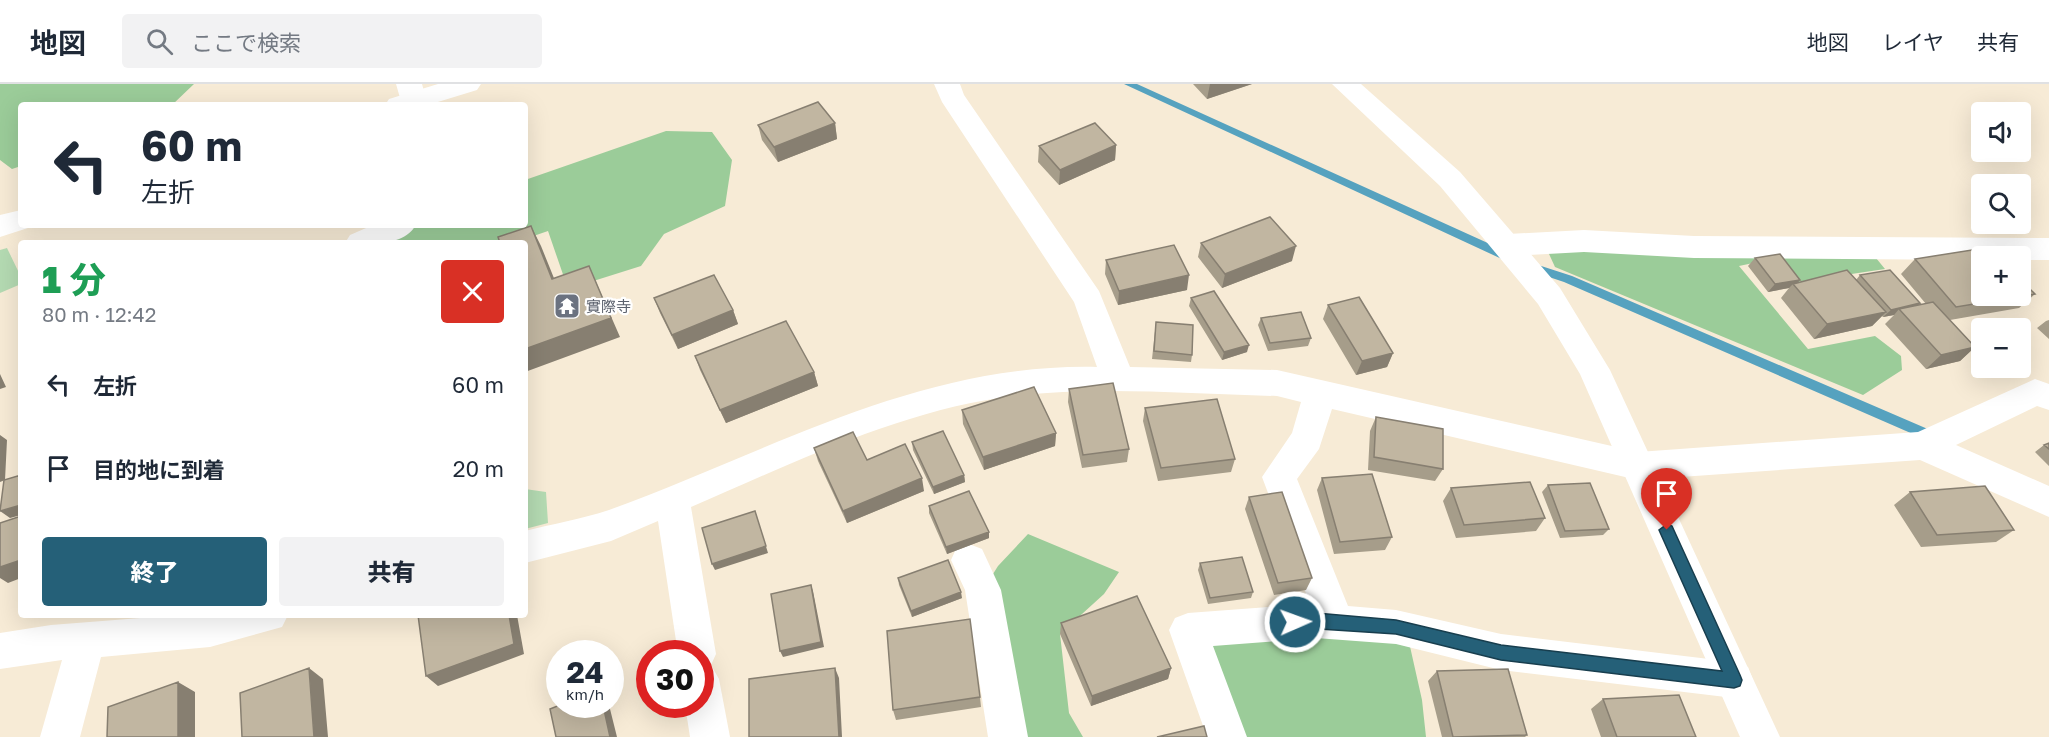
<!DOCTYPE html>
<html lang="ja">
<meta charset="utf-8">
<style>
body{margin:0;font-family:"Golos Text","Noto Sans JP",sans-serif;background:#f2f2f3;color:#1f2937;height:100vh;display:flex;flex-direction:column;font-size:22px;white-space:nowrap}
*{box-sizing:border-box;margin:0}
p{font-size:20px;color:#747a83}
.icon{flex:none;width:33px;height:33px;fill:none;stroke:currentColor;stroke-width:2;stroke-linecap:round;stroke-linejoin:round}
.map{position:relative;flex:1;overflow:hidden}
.sheet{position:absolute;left:18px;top:156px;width:510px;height:378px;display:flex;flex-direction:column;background:#fff;border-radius:6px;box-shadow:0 6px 24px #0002}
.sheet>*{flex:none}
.hud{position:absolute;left:18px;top:18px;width:510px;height:126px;border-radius:6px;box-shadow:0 6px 24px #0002;background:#fff;color:#1f2937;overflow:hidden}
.buttons{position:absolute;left:1971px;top:18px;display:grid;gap:12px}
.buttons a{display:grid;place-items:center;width:60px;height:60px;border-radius:6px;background:#fff;box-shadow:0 6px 24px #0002;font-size:30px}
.speed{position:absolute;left:546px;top:556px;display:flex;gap:12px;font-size:30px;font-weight:700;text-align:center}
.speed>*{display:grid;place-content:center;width:78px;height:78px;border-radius:50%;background:#fff;box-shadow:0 6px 24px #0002;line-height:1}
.speed small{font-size:15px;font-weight:400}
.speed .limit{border:9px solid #d22;background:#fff;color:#111}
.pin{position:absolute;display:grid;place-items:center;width:51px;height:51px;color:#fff;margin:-62px -26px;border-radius:50% 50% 50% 0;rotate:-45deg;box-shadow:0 0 6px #0007}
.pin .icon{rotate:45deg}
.me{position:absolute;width:66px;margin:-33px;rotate:88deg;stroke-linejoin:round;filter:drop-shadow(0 0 4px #0008)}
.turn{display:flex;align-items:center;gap:21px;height:126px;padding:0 24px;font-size:27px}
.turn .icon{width:78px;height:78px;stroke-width:2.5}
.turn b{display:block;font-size:42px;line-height:51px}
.round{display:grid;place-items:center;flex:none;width:63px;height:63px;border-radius:6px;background:#f2f2f3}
.summary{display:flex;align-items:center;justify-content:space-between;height:102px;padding:0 24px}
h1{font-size:36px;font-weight:800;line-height:45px;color:#1e9e55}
.primary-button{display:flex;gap:12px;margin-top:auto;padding:12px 24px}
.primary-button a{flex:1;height:69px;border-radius:6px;background:#256078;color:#fff;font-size:24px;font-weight:800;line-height:69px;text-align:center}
.primary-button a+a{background:#f2f2f3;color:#1f2937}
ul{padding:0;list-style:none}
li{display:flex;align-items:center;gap:18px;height:84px;padding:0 24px}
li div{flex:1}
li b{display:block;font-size:22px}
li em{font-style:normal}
header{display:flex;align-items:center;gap:36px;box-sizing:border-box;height:84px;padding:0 30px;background:#fff;border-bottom:2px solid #e0e1e3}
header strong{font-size:28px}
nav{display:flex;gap:33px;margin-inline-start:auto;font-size:21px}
.search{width:420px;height:54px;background:#f2f2f3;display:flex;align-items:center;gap:15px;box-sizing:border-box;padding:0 21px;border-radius:6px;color:#747a83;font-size:22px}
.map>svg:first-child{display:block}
.green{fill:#b4dab2}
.forest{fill:#9bcc99}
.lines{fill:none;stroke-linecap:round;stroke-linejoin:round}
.stream{fill:#56a2bf;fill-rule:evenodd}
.minor{fill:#fff;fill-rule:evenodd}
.tertiary{fill:#fff;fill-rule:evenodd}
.trunk{fill:#fff;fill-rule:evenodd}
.wall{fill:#a69d8a}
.shaded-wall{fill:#877f71}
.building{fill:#c1b6a1;stroke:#877f71;stroke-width:1.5}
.route{fill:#256078;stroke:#183e4e;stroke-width:1.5}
.labels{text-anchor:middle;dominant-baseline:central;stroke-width:4.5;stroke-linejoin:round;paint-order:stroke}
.worship-label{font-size:15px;fill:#5b616d;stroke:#fff;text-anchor:start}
</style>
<header>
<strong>地図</strong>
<div class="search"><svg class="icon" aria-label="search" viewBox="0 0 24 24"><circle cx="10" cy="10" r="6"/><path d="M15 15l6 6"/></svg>ここで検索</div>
<nav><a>地図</a><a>レイヤ</a><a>共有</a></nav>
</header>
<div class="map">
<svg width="2049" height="653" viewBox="0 0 2049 653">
<rect width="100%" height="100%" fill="#f7ebd6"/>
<path class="green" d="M7 164 21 193V200L0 209V166Z
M525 405 546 408 548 439 525 445Z"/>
<path class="forest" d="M0 0H194L172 21H21V82L12 85 0 76Z
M666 47 712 48 732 76 725 122 664 150 641 182 587 199 567 202 548 147 513 159H360L401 141H525V96Z
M1544 159 1867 163 1885 185 1798 198 1777 174 1739 182 1808 265 1875 252 1901 272 1902 286 1863 311 1555 183Z
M1028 450 1119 488 1104 510 1060 550 1069 629 1083 653H991L983 506 998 482Z
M1359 540 1409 558 1422 616 1426 653H1227L1194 563Z"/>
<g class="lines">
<path class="stream" d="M1124 0H1137L1512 170 1513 173 1508 177 1504 176Z
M1532 179 1572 192 1937 349 1939 353 1937 357H1929L1564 198 1528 186 1527 183Z"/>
<path class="minor" d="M396 0H422L428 21H402Z
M934 0H960L964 11 1099 207 1130 283 1277 286 1638 368 1918 348 2035 295 2049 300V326L2037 322 1956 361 2049 402V433L1920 376 1638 396 1332 325 1319 365 1297 395 1348 522 1396 526 1501 550 1734 578 1748 583 1753 596 1748 609 1734 614 1501 586 1396 560 1316 554 1213 562 1247 653H1207L1169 546 1175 534 1188 529 1310 520 1262 393 1292 349 1301 318 1277 312C1185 310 1090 301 999 314 896 329 786 382 691 423L716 570 711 581 719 595 730 653H690L685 621H700V570H678L658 437 611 457 525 479V447C552 440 582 435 609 426 771 367 919 279 1097 283L1074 218 942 18Z
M373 141H416C402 164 368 159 345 159L350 151Z
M1584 146 1694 152 2049 154V176H2020V172H1982V176L1694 174 1584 168 1508 172 1498 169 1493 161 1498 153 1508 150Z
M969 460 982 465 1001 506 1028 653H988L965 506 951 476 956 465Z
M179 531H288L282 543 210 563 101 573 80 653H40L62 576 0 585V549L51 541Z"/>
<path class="tertiary" d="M1332 0H1361L1460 88 1560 204 1610 286 1780 653H1740L1580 290 1538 220 1440 102Z"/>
<path class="trunk" d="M438 0H481L477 6 428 21H385L389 15Z
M21 126V141H33L31 143 0 153V131Z"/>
</g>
<path class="wall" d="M1193 0H1252L1207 15Z
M835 39 837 55 778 78 762 56 758 41Z
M1116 61 1115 76 1059 101 1038 78 1039 62Z
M1201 159 1292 177 1222 204 1198 173Z
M1755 174 1800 196 1798 198 1856 196 1860 191 1918 221 1926 220 1901 190 1915 175 2035 210 2019 224 1950 236 1975 263 1960 277 1926 285 1885 240 1894 231 1883 233 1882 232 1872 242 1814 255 1781 214 1789 204 1768 208 1748 182Z
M1106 176 1187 206 1118 221 1105 190Z
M654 214 733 226 738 240 678 265 660 229Z
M1191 214 1247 268 1222 276 1189 222Z
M1328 221 1393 269 1387 283 1356 291 1323 235Z
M1261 234 1311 254 1308 262 1268 267 1258 241Z
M2049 236V255L2037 244 2046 237Z
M1156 238 1192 271 1191 278 1152 275Z
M695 272 814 288 818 302 726 339 700 286Z
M1069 305 1129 365 1127 378 1082 384 1068 318Z
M1145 324 1235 375 1231 388 1158 397 1143 337Z
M962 326 1056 349 1055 362 984 386 963 340Z
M1376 333 1443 385 1435 397 1368 386 1370 347Z
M912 358 964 391 965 398 934 410 913 366Z
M2049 359V382L2035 368 2044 361Z
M814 364 867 376 924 407 847 439 818 377Z
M1322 394 1392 453 1385 466 1334 470 1317 406Z
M1548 401 1609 445 1603 451 1560 454 1542 408Z
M1451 404 1545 434 1536 447 1456 454 1443 417Z
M1910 408 2014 446 1996 458 1921 463 1894 421Z
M1249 413 1312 494 1306 506 1274 511 1245 425Z
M929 422 989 448V454L947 470 929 429Z
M1200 479 1253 508 1251 514 1208 520 1198 486Z
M898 494 962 514 912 533 899 501Z
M1061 539 1171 584 1168 595 1091 622 1060 550Z
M1437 587 1527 651 1525 653H1442L1428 597Z
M980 613 981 623 896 636 893 626Z
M1603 615 1696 653H1601L1591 625Z"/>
<path class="shaded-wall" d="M1210 0H1252L1207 15Z
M835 39 837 55 778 78 774 63Z
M1116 61 1115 76 1059 101 1060 86Z
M531 142 541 162 562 214 552 195Z
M1296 162 1292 177 1222 204 1225 190Z
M589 182 620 253 525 288V265Z
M1189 191 1187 206 1118 221 1119 207Z
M1800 196 1795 202 1793 200 1789 204 1768 208 1775 200Z
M1920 219 1913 227 1899 225 1894 231 1883 233 1891 226Z
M733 226 738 240 678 265 672 251Z
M1886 228 1872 242 1814 255 1827 240Z
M1249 261 1247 268 1222 276 1224 268Z
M1975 263 1960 277 1926 285 1941 271Z
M1393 269 1387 283 1356 291 1362 277Z
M814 288 818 302 726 339 720 326Z
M0 290 6 303 0 305Z
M1056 349 1055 362 984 386 983 373Z
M0 351 7 356 5 396 0 398Z
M964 391 965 398 934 410 933 403Z
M922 394 924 407 847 439 843 427Z
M21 421V431L10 434 0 427Z
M755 427 768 469 715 486 712 480Z
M989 448V454L947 470 946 463Z
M21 476V494L8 499 0 494V483Z
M811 501 813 507 824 563 783 573 780 567Z
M961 508 962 514 912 533 911 527Z
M509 531H517L524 570 438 602 426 592Z
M309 584 323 595 328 653H314Z
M835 584 839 594 842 653H839Z
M1171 584 1168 595 1091 622 1092 612Z
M178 598 195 608V653H178Z
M603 621H609L617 653H610Z"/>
<path class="building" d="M818 18 835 39 774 63 758 41Z
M1095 39 1116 61 1060 86 1039 62Z
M1270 133 1296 162 1225 190 1201 159Z
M531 142 552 195 589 182 611 234 525 265V159H500L498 153Z
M1174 161 1189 191 1119 207 1106 176Z
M1991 163 1999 172H1982V212H2020V195L2035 210 1956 223 1915 175Z
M1780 170 1800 196 1775 200 1755 174Z
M1847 186 1886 228 1827 240 1793 200Z
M1890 186 1920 219 1891 226 1860 191Z
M714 191 733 226 672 251 654 214Z
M1214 207 1249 261 1224 268 1191 214Z
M1359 213 1393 269 1362 277 1328 221Z
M1933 218 1975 263 1941 271 1899 225Z
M1301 228 1311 254 1270 259 1261 234Z
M786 237 814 288 720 326 695 272Z
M1156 238 1193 241 1192 271 1154 267Z
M1113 299 1129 365 1083 371 1069 305Z
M1034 303 1056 349 983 373 962 326Z
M1217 315 1235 375 1161 384 1145 324Z
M1376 333 1443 345V385L1374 373Z
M943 347 964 391 933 403 912 358Z
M853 348 867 376 905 360 922 394 843 427 814 364Z
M2049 359V365L2044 361Z
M1372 390 1392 453 1340 458 1322 394Z
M21 391V421L0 427 4 396Z
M1530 398 1545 434 1464 441 1451 404Z
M1590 399 1609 445 1565 447 1548 401Z
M1985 402 2014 446 1937 451 1910 408Z
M969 407 989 448 946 463 929 422Z
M1282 408 1312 494 1278 499 1249 413Z
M755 427 766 462 712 480 702 444Z
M21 432V476L0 483V439Z
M1242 473 1253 508 1210 514 1200 479Z
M948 476 961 508 911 527 898 494Z
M811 501 821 558 780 567 771 510Z
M1137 512 1171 584 1092 612 1061 539Z
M418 531H509L514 560 426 592Z
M970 535 980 613 893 626 887 547Z
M309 584 314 653H242L240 609Z
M835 584 839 653H749V595Z
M1508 585 1527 651 1453 653 1437 587Z
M178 598V653H107L108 623Z
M1679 611 1696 653H1617L1603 615Z
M560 621H603L610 653H556L550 625Z
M1204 642 1207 653H1157Z"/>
<path class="route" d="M1667 440 1672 442 1740 591 1742 596 1740 602 1734 604 1501 576 1396 550 1289 543 1287 538 1289 533 1316 529 1396 536 1501 561 1722 587 1659 446Z"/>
<defs>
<g id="temple-square" transform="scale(1.35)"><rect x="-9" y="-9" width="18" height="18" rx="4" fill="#6b7280" stroke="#fff"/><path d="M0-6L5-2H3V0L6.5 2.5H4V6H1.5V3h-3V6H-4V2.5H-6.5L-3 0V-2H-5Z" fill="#fff"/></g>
</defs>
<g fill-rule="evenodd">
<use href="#temple-square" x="567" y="222"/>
</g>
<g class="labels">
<g class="worship-label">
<text x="586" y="222">實際寺</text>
</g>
</g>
</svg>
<div class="buttons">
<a><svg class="icon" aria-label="sound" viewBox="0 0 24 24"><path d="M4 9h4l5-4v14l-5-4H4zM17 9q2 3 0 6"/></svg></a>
<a><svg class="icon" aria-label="search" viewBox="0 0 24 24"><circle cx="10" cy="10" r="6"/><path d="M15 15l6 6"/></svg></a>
<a>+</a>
<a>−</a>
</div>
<div class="speed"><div>24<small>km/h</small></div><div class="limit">30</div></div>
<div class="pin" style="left:1667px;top:446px;background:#d93025"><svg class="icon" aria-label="arrive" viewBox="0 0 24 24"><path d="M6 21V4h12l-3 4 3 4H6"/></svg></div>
<svg class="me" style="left:1295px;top:538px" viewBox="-20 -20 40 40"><circle r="17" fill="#256078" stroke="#fff" stroke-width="3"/><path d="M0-11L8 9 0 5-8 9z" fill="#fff"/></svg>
<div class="hud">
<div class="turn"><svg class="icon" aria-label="left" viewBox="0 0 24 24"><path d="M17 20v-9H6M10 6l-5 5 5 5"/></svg><div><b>60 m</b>左折</div></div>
</div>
<section class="sheet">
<div class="summary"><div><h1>1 分</h1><p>80 m · 12:42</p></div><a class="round" style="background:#d93025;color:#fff"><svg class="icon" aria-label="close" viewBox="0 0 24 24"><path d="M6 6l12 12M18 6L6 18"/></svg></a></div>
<ul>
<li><svg class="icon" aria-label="left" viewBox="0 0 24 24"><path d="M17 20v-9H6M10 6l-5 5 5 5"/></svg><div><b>左折</b></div><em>60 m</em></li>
<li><svg class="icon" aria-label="arrive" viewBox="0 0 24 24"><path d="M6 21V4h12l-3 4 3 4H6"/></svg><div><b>目的地に到着</b></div><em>20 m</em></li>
</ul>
<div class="primary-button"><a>終了</a><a>共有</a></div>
</section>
</div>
